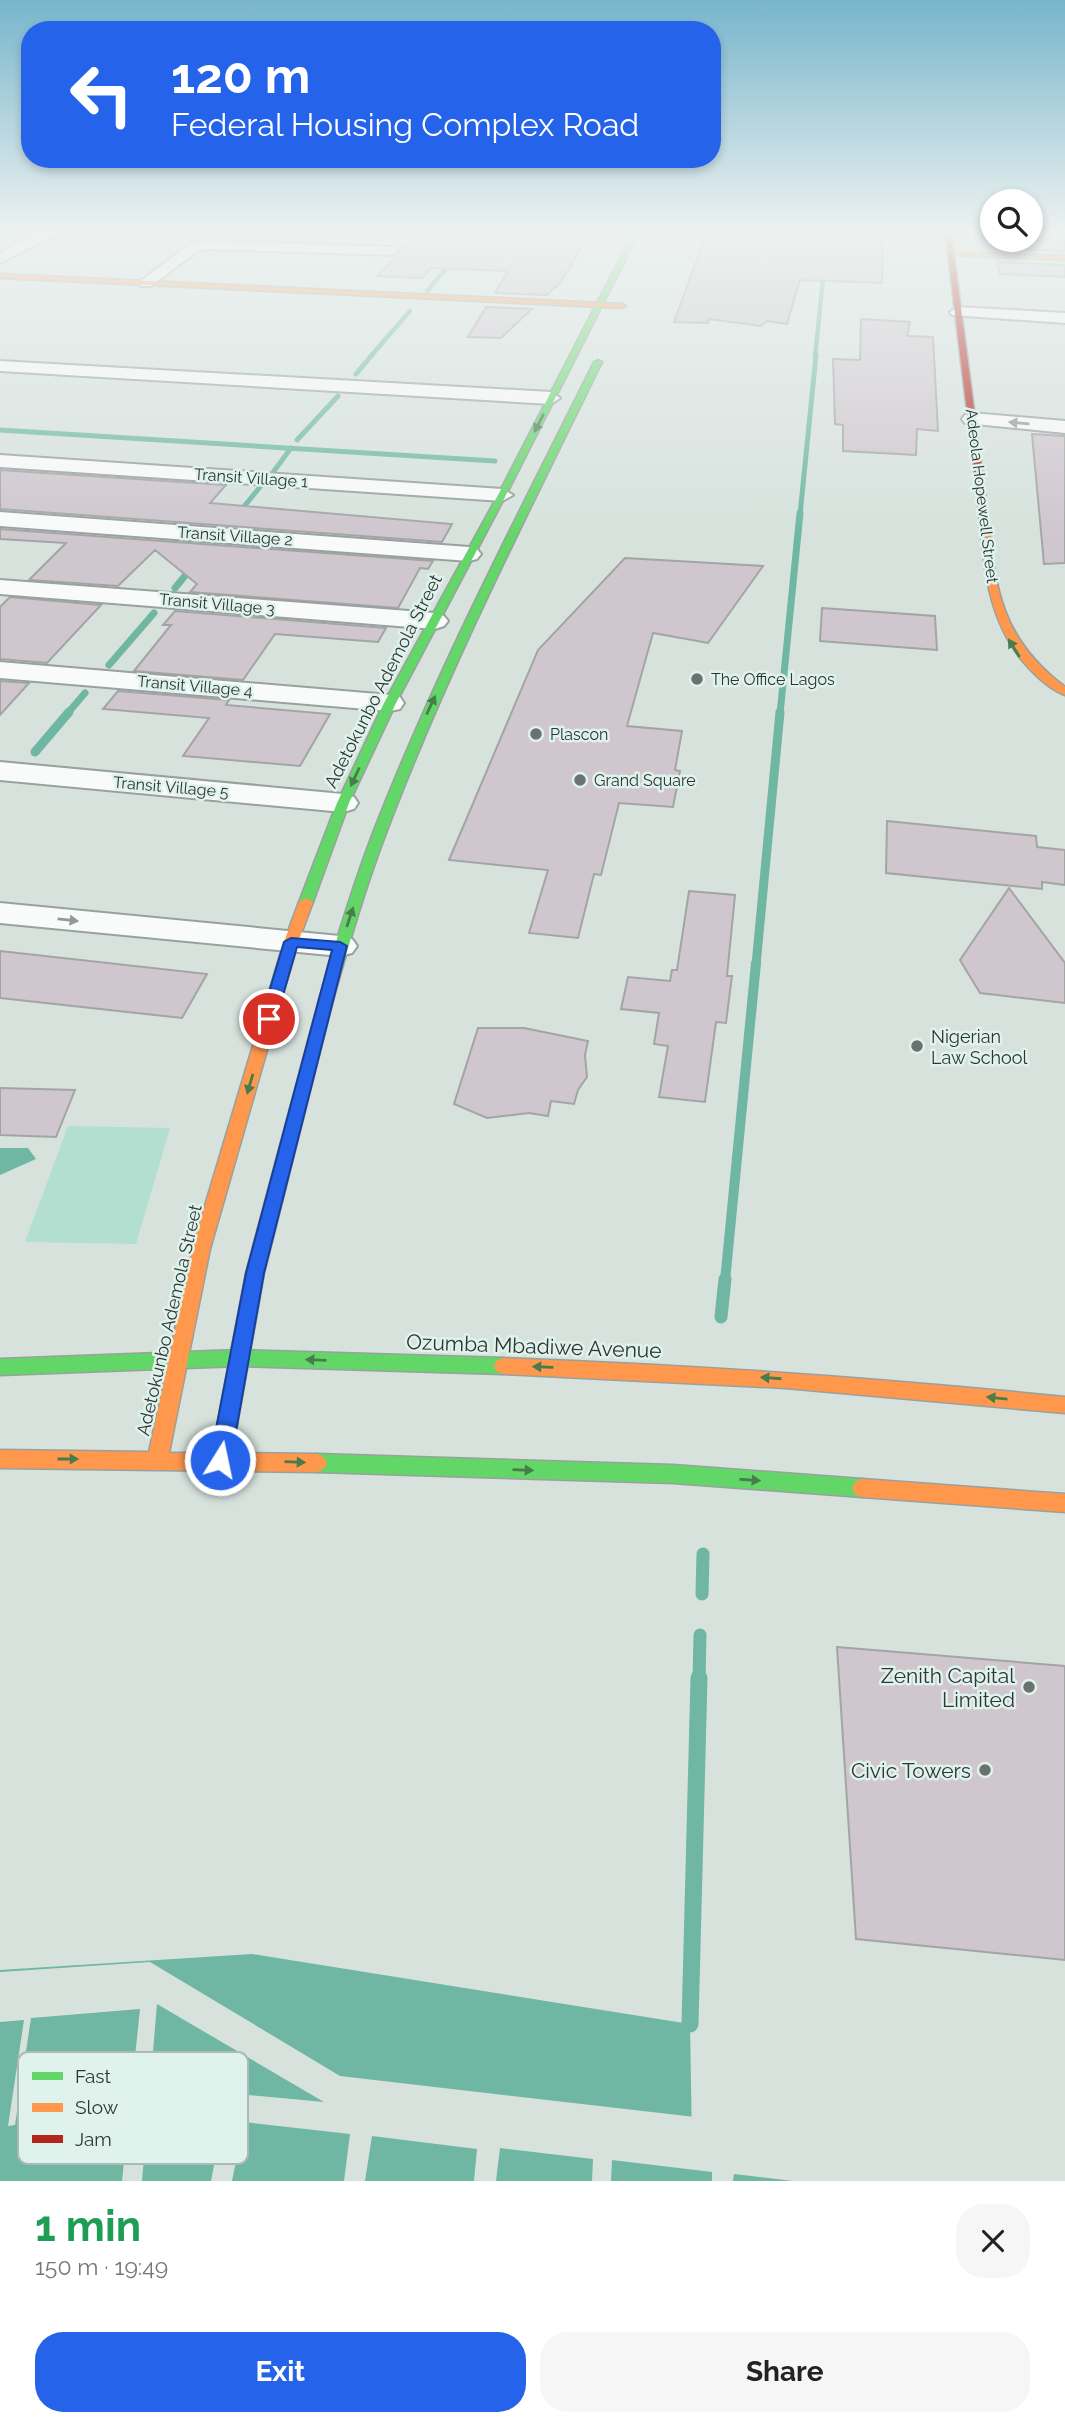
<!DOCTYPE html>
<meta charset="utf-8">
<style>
body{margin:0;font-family:Raleway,sans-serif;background:#f6f6f6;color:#222;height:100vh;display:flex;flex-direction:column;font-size:26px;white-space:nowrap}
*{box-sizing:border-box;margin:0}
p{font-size:23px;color:#767676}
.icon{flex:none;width:38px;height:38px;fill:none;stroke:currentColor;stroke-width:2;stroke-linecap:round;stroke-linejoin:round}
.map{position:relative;height:2181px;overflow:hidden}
.drawer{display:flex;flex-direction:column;background:#fff;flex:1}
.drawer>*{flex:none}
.top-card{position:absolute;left:21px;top:21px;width:700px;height:147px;border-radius:28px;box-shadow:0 4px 10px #0003;background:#2563eb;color:#fff;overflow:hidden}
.fabs{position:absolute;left:980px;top:189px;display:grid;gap:14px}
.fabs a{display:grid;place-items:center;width:63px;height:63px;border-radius:50%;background:#fff;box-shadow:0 4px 10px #0003;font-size:35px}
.pin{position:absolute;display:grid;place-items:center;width:60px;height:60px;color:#fff;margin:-30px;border:4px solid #fff;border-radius:50%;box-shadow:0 2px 7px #0007}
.me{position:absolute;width:77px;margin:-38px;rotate:10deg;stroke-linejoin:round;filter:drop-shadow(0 0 5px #0008)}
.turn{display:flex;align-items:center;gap:24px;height:147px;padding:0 35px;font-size:32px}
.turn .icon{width:91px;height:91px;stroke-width:2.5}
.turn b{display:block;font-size:49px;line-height:60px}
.round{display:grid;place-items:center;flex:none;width:74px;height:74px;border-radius:28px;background:#f6f6f6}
.headline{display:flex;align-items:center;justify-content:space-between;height:119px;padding:0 35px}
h1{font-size:42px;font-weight:700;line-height:52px;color:#1e9e55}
.primary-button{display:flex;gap:14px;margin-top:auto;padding:14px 35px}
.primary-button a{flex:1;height:80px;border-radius:28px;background:#2563eb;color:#fff;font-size:28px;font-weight:700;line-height:80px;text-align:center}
.primary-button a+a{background:#f6f6f6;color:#222}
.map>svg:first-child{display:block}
.green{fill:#b2dfd0}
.water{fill:#6fb7a3}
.pier{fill:#d7e2dd}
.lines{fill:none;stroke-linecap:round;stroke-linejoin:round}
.stream-far6{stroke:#6fb7a3;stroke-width:4.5}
.stream-far5{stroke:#6fb7a3;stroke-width:5}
.stream-far4{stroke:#6fb7a3;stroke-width:7}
.stream-far3{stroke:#6fb7a3;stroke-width:9}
.stream-far2{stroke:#6fb7a3;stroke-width:10}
.stream-far1{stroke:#6fb7a3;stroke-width:13}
.stream{stroke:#6fb7a3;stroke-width:17}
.building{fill:#cfc6ce;stroke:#a3a5a4;stroke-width:2}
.street-casing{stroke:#99a19e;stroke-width:4}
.fast-casing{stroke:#99a19e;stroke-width:3}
.slow-casing{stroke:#99a19e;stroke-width:3}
.jam-casing{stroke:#99a19e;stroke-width:3}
.street{fill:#f9fbfa;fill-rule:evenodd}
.fast{fill:#63d668;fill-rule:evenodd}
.slow{fill:#ff974d;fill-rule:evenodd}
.jam{fill:#b3261e;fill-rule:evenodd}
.oneway{fill:#467d4b}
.oneway2{fill:#949896}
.route{fill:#2563eb;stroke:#184099;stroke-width:2}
.poi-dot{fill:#69726e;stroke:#dff3ec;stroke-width:2.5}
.labels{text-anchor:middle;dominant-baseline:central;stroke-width:5;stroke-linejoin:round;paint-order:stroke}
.far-street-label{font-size:16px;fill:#2e3533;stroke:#dff3ec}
.far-poi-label{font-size:16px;fill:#2e3533;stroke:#dff3ec;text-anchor:start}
.street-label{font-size:18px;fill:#2e3533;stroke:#dff3ec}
.poi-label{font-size:18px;fill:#2e3533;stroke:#dff3ec;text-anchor:start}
.near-street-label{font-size:21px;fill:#2e3533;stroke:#dff3ec}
.near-poi-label{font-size:21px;fill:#2e3533;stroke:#dff3ec;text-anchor:end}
.key{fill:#dff3ec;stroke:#aabab4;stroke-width:2}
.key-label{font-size:19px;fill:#2e3533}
</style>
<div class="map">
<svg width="1065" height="2181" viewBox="0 0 1065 2181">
<rect width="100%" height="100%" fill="#d7e2dd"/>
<path class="green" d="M68 1126 170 1128 136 1244 25 1242Z"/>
<path class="water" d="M0 1148H28L36 1159 0 1175Z
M252 1954 690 2024 692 2143 1034 2181H0V1970Z"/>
<path class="pier" d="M150 1962 340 2076 695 2117V2140L1034 2178 1037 2181H793L734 2174 733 2181H712V2172L612 2160 611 2181H592L593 2159 500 2148 496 2181H474L477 2149 372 2136 365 2181H344L350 2134 244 2122 232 2181H211L228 2093 324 2102 157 2004 142 2181H122L140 2009 31 2018 15 2125 8 2126 24 2020 0 2022V1972Z"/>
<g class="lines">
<path class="stream-far6" d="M0 242 22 231
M465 246 478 231
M427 291 455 258
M370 357 410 311
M815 357 824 269"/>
<path class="stream-far5" d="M356 374 372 355
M0 430 495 461
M297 440 338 396
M274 471 291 448
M237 515 260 487
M800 515 816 355"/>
<path class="stream-far4" d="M175 588 193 566
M109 665 154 613
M67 714 85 693
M780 714 800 513"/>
<path class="stream-far3" d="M35 752 69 712
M756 965 780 712"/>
<path class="stream-far2" d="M725 1281 756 963"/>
<path class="stream-far1" d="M721 1317 725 1279
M702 1594 703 1554
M699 1679 700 1635"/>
<path class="stream" d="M690 2024 699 1678"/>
</g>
<path class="building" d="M544 231H591L561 282 547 295 495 293 508 271 431 268 422 278 377 276 417 235 540 238Z
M707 232 883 236 882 283 800 280 787 324 767 321 761 326 709 319 708 323 674 322Z
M992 240 1065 241V251L994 248Z
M997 262 1065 265V277L1000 274Z
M486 307 532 309 501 338 468 337Z
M861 319 910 322 907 336 933 337 938 431 917 429 916 455 843 451V425L835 424 833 359 860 360Z
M1032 434 1065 436V563L1044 564Z
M0 470 226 485 210 503 452 524 442 542 0 509Z
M0 529 433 561 428 569 420 568 398 608 190 592 197 584 155 550 118 586 29 580 66 543 0 539Z
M625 558 763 566 708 643 653 633 627 726 682 731 675 770 680 771 673 807 619 803 601 875 594 874 578 938 529 933 548 870 449 860 538 650Z
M10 597 101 605 47 663 0 659V607Z
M822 608 935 616 937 650 820 641Z
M175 611 386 628 378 642 275 634 243 680 134 671 171 625H163Z
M0 681 29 683 0 715Z
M118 691 229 700 226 705 330 714 300 766 183 756 209 718 103 709Z
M887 821 1036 836 1037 847 1065 850V885L1042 882V889L886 873Z
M1009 888 1065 963V1003L980 993 960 960Z
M689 891 735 895 727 976H732L726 1023 716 1022 705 1102 659 1097 668 1046 654 1044 659 1013 621 1009 628 977 670 981 672 970H677Z
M0 951 207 974 182 1018 0 998Z
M478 1028H524L588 1041 585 1055 587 1077 578 1090 574 1104 551 1101 548 1116 529 1113 487 1118 454 1104Z
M0 1088 75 1090 56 1137 0 1135Z
M837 1647 1065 1666V1960L856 1939Z"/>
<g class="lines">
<g class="street-casing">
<path id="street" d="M50 231H73L38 243 0 263V253L28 237Z
M206 241 391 247 398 251 391 255 206 249 199 250 151 286H141L138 283 190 244Z
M958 307 1065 313V323L952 315 950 312Z
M0 361 551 392 560 398 551 404 0 371Z
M972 413 1065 421V433L965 423 962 419 965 415Z
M0 455 502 489 513 495 502 501 0 467Z
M0 512 469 547 477 549 481 554 477 559 469 561 0 526Z
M0 580 435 613 444 616 448 621 444 626 435 629 0 594Z
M0 662 390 695 400 697 404 703 400 709 390 711 0 678Z
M0 762 343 794 354 797 358 803 354 809 343 812 0 780Z
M0 903 340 936 352 939 357 946 352 953 340 956 0 923Z"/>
</g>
<g class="fast-casing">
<path id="fast" d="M634 231H640L506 495 396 703 349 803 313 902 311 905H301L299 902 337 803 384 703 498 495Z
M598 360 602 362C526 517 447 672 386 833 365 888 349 944 333 1000L331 1003H321L319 1000C335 944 352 888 373 833 436 671 517 517 594 362Z
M239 1350 503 1358 510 1361 512 1366 510 1371 503 1374 239 1366 0 1375V1359Z
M317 1454 673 1465 862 1479 869 1482 872 1488 869 1494 862 1497 673 1483 317 1472 310 1469 307 1463 310 1457Z"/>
</g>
<g class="slow-casing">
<path id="slow" d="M949 252 1065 256V260L951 255Z
M0 274 623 304 626 306 623 308 0 278Z
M981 491 985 494C995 576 993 633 1065 687V695C1051 690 1037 677 1027 666 984 619 983 554 977 494Z
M306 898 313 902 298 942 210 1249 169 1453H212L246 1273 319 1000 326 995 333 1000 264 1273 232 1453 317 1454 324 1457 327 1463 324 1469 317 1472 0 1468V1450L149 1452 192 1249 284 942 299 902Z
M503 1358C691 1365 878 1378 1065 1397V1413L785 1388 503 1374 496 1371 494 1366 496 1361Z
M862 1479 1065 1494V1512L862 1497 855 1494 852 1488 855 1482Z"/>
</g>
<g class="jam-casing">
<path id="jam" d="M945 231H951L985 494 981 497 977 494Z"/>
</g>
<use href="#street" class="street"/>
<use href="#fast" class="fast"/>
<use href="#slow" class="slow"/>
<use href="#jam" class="jam"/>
</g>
<defs><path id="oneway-solid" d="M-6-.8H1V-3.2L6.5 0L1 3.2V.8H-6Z" transform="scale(1.75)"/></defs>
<g class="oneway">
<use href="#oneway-solid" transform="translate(539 423) rotate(117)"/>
<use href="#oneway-solid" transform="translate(1014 648) rotate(-122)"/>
<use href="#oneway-solid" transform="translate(431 705) rotate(-65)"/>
<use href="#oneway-solid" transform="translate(355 777) rotate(115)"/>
<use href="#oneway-solid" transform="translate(350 917) rotate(-72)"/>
<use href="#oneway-solid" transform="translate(250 1084) rotate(106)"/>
<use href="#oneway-solid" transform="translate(316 1360) rotate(-178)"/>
<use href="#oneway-solid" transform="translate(543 1367) rotate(-178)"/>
<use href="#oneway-solid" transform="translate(771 1378) rotate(-176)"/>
<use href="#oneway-solid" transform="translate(997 1398) rotate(-174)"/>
<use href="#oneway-solid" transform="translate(68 1459)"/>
<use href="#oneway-solid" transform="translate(295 1462) rotate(2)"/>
<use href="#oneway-solid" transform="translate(523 1470) rotate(2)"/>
<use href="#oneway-solid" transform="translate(750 1480) rotate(4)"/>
</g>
<g class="oneway2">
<use href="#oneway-solid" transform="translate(1019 423) rotate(-175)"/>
<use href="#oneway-solid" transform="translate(68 920) rotate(6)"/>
</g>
<linearGradient id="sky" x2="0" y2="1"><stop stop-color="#77b5cc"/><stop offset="0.43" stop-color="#edf2f0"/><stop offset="1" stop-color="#edf2f0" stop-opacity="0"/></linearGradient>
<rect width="1065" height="537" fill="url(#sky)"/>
<path class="route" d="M291 938 340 942 347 946 264 1273 231 1460 228 1466 220 1469 213 1466 210 1460 246 1273 332 950 297 947 276 1019 269 1024 263 1023 261 1019 284 942Z"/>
<g class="poi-dot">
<circle cx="697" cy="679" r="7"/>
<circle cx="536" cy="734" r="7"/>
<circle cx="580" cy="780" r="7"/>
<circle cx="917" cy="1046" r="7"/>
<circle cx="1029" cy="1687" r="7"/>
<circle cx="985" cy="1770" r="7"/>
</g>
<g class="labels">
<g class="far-street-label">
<text transform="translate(251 478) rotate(4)">Transit Village 1</text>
<text transform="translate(982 496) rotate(83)">Adeola Hopewell Street</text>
<text transform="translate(235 536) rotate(4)">Transit Village 2</text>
<text transform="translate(217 604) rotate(5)">Transit Village 3</text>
<text transform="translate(195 686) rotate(5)">Transit Village 4</text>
<text transform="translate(171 787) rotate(5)">Transit Village 5</text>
</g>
<g class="far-poi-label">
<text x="711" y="679">The Office Lagos</text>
<text x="550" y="734">Plascon</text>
<text x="594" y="780">Grand Square</text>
</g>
<g class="street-label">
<text transform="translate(383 681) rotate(-63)">Adetokunbo Ademola Street</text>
<text transform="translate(169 1320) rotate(-77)">Adetokunbo Ademola Street</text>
</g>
<g class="poi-label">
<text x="931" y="1036">Nigerian<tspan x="931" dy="21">Law School</tspan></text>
</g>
<g class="near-street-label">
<text transform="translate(534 1346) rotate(2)">Ozumba Mbadiwe Avenue</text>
</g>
<g class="near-poi-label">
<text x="1015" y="1675">Zenith Capital<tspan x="1015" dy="24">Limited</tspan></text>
<text x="971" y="1770">Civic Towers</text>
</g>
</g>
<rect x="18" y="2052" width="230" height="112" rx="10" class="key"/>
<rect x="32" y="2072" width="31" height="8" fill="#63d668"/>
<rect x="32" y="2103" width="31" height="9" fill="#ff974d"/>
<rect x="32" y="2135" width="31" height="8" fill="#b3261e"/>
<g class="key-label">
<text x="75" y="2083">Fast</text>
<text x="75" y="2114">Slow</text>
<text x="75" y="2146">Jam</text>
</g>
</svg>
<div class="fabs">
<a><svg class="icon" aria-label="search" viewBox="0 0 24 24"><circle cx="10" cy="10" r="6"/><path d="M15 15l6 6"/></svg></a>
</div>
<div class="pin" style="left:269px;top:1019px;background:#d93025"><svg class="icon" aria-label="arrive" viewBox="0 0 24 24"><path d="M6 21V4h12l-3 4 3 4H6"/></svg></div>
<svg class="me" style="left:220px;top:1460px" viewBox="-20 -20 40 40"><circle r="17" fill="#2563eb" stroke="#fff" stroke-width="3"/><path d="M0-11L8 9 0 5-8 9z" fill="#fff"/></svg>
<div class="top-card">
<div class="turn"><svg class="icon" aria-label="left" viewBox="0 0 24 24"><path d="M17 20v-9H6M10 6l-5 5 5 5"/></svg><div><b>120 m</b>Federal Housing Complex Road</div></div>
</div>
</div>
<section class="drawer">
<div class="headline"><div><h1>1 min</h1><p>150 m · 19:49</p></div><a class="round"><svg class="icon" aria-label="close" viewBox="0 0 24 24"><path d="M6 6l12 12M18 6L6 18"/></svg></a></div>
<div class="primary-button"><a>Exit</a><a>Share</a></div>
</section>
